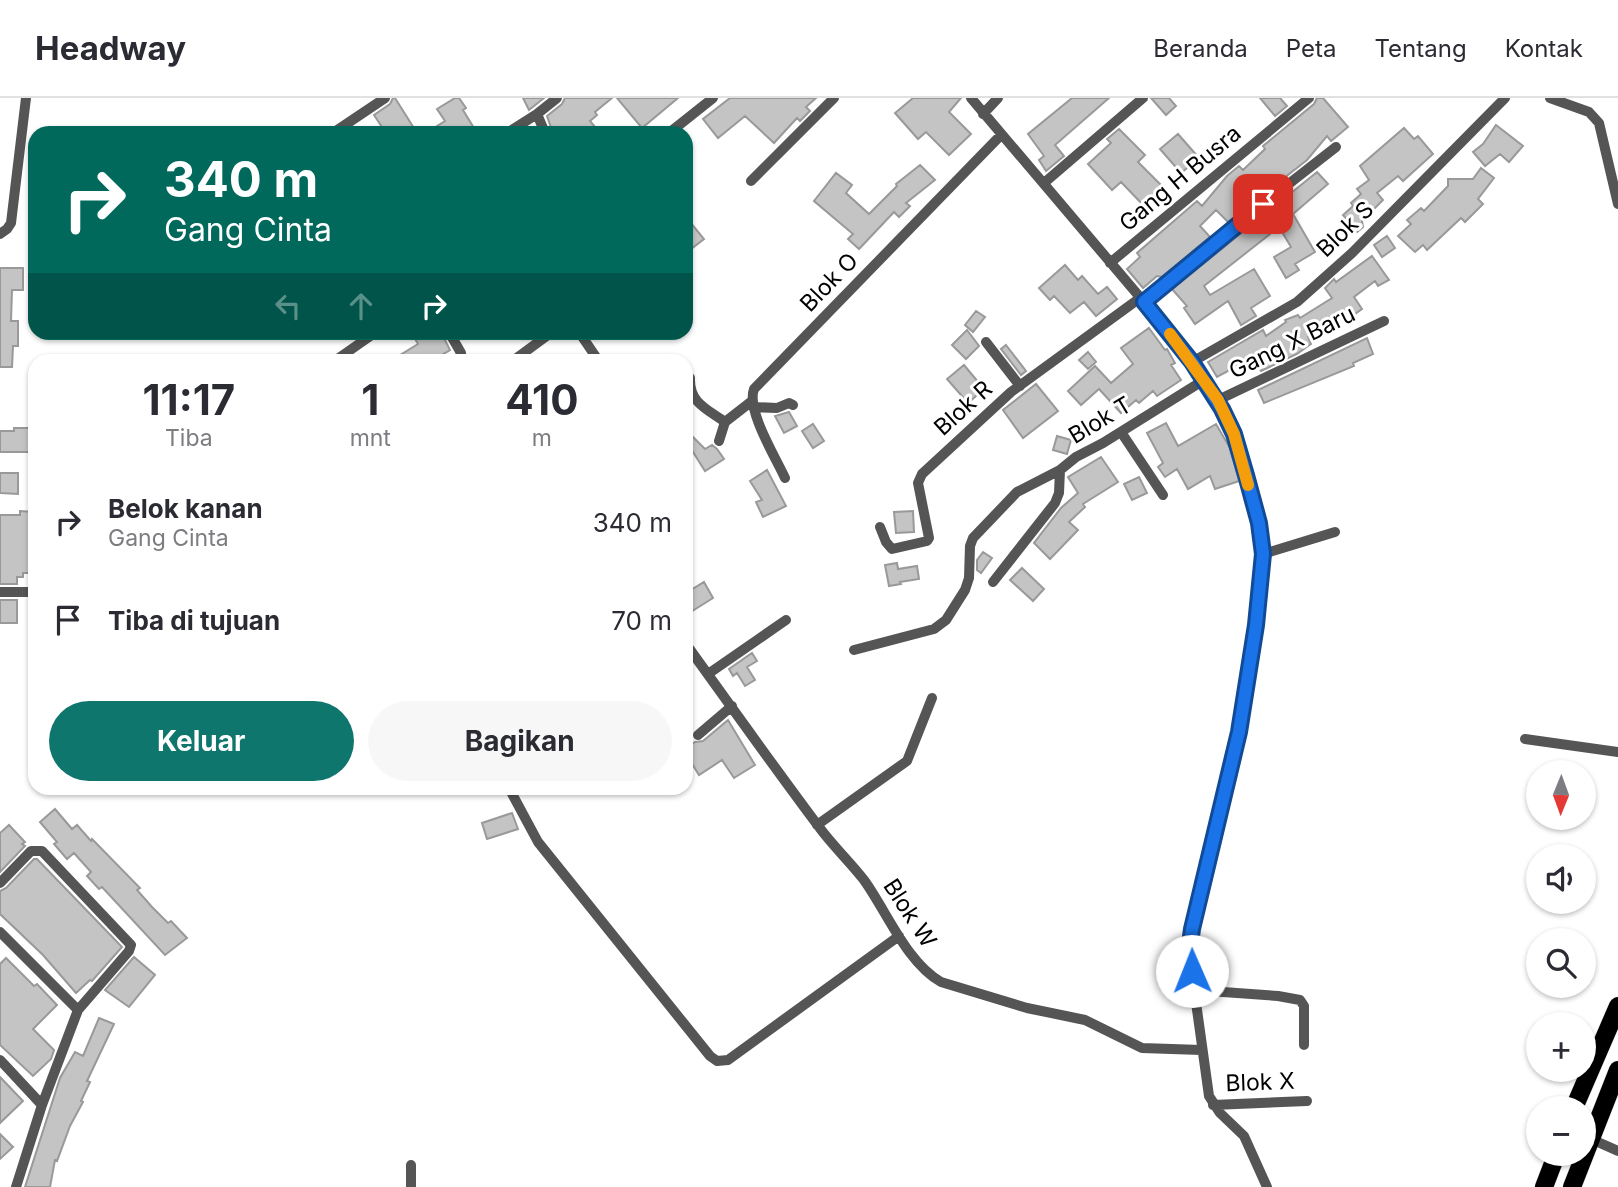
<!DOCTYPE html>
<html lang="id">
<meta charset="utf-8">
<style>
body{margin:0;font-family:Inter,sans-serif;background:#f7f7f7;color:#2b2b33;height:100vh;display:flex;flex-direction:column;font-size:26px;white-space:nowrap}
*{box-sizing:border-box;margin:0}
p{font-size:23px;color:#7c7c81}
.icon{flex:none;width:38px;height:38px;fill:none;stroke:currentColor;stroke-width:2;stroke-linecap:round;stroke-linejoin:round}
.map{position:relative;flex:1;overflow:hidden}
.sheet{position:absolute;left:28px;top:256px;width:665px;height:441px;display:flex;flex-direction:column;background:#fff;border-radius:21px;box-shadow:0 2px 5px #0004}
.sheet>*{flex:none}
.banner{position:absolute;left:28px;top:28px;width:665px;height:214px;border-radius:21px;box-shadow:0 2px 5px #0004;background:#00695c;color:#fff;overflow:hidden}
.needle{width:46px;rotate:181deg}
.fabs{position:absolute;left:1526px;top:662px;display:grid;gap:14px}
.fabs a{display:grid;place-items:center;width:70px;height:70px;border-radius:50%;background:#fff;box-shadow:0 2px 5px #0004;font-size:35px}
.pin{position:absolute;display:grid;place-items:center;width:60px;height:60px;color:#fff;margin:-30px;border-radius:14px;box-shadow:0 4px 10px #0006}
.me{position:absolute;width:77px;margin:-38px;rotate:359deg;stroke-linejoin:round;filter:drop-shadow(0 0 5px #0008)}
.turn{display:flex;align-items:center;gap:24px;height:147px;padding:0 21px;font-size:32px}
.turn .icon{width:91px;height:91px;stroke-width:2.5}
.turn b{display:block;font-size:49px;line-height:60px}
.lanes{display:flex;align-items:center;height:66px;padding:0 21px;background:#0003;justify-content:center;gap:35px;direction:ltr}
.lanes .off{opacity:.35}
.eta{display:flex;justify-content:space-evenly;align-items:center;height:119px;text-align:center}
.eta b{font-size:42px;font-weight:700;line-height:49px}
.action{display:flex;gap:14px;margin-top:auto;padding:14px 21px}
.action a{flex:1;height:80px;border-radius:42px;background:#0f766e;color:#fff;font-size:28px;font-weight:700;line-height:80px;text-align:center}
.action a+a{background:#f7f7f7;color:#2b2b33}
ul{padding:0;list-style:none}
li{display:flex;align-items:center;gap:21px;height:98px;padding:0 21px}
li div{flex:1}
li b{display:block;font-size:26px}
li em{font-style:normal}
header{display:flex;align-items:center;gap:42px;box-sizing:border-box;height:98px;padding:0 35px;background:#fff;border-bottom:2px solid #e1e1e2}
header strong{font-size:33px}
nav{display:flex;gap:38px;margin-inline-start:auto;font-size:24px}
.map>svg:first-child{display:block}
.building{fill:#c4c4c4;stroke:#999;stroke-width:2}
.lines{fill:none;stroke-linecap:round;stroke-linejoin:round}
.primary-casing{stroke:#dbdbdb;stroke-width:19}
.minor{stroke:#555;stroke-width:10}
.primary{stroke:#000;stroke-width:18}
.route-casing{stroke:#114b97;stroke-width:18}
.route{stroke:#1a73e8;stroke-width:12}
.slow{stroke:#f59e0b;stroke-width:12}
.labels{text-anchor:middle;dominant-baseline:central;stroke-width:6;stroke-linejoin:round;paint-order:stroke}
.street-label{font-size:23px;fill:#000;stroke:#fff}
</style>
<header>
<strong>Headway</strong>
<nav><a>Beranda</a><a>Peta</a><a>Tentang</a><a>Kontak</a></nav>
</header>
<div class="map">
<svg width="1618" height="1089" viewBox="0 0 1618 1089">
<rect width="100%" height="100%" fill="#fff"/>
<path class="building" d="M393 0H395L417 35H386L374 17 390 6Z
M455 0H459L466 10 463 12 477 35H426L445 23 437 11Z
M523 0H544L529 12Z
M565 0H612L595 14 597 17 590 23 600 35H553L547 18 562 6Z
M617 0H678L642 30Z
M730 0H816L806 9 810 13 800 23 797 20 774 45 745 18 718 40 703 21Z
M913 0H961L949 14 971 36 949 57 926 34 918 41 895 15Z
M1072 0H1109L1055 47 1064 58 1046 73 1039 62 1044 58 1028 36Z
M1151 0H1169L1176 8 1166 17Z
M1260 0H1280L1287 8 1275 18Z
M1317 0H1323L1348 29 1331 43 1327 38 1307 62 1228 124 1216 112 1200 128 1210 139 1162 179 1157 178 1143 190 1127 171 1140 159 1137 155 1197 103 1202 108 1227 78 1239 68 1243 72 1265 51 1263 48 1314 6Z
M1496 27 1523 48 1509 64 1500 56 1485 68 1473 54 1483 46Z
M1404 30 1414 41 1418 38 1433 56 1403 83 1398 78 1377 95 1383 102 1362 123 1363 129 1357 134 1343 117 1353 108 1351 105 1361 96 1357 91 1369 82 1360 68Z
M1119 31 1145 57 1138 64 1165 91 1145 109 1121 84 1112 92 1088 66 1111 45 1107 41Z
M1178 36 1199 60 1181 75 1160 51Z
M920 67 935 82 906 105 910 108 899 119 894 114 859 151 848 141 853 136 814 103 836 75 852 87 846 95 869 116 897 88 896 86Z
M1481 70 1494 80 1478 101 1483 106 1465 124 1461 120 1427 152 1423 147 1415 154 1398 138 1411 126 1407 122 1421 110 1424 113 1448 88V81H1473Z
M1317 74 1328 86 1293 116 1315 154 1295 166 1299 172 1286 180 1274 159 1291 149 1279 129 1204 188 1210 197 1254 171 1270 198 1251 210 1256 218 1241 227 1228 203 1195 226 1184 210 1187 208 1172 191Z
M686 119 704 141 686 155Z
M1387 138 1395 150 1382 159 1374 147Z
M1372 158 1389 182 1378 188 1375 183 1354 199 1362 211 1348 221 1344 216 1308 239 1311 246 1297 256 1261 273 1252 260 1217 279 1208 264 1263 232 1266 238 1286 224 1285 222 1298 217 1300 220 1332 200 1325 190 1334 181 1336 184Z
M1065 167 1078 182 1082 178 1098 196 1107 189 1117 201 1096 218 1084 204 1070 215 1054 198 1050 202 1039 190Z
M0 170H23V192H12L11 223H18V248H13L12 269H0Z
M976 213 985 219 973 234 965 227Z
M1149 230 1165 252 1167 251 1175 265 1171 267 1181 282 1157 298 1153 293 1139 305 1136 302 1121 315 1099 291 1081 307 1068 293 1095 268 1111 285 1133 266 1121 250Z
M967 232 979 248 966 261 952 247Z
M411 234H441L450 252 433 262H392L418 246Z
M1367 240 1373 256 1353 265 1354 268 1264 305 1258 292Z
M1006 247 1026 273 1021 277 1001 251Z
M1088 254 1096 264 1088 271 1079 262Z
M964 267 984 291 968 305 947 281Z
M1036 286 1058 313 1023 340 1003 312Z
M789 314 797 328 784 335 775 318Z
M1166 325 1178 348 1216 326 1230 350 1239 383 1215 391 1210 378 1188 391 1177 371 1165 379 1158 369 1163 365 1147 335Z
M813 326 824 343 813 350 802 333Z
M14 330H30V354H0V333H14Z
M686 332 705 351 712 347 717 351 724 361 705 373 686 343Z
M1057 338 1071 342 1067 356 1053 352Z
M1101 359 1118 384 1083 406 1085 409 1069 424 1078 432 1050 461 1034 445 1061 410 1078 395 1068 379Z
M767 372 786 408 763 419 756 404 762 402 750 383Z
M0 375H18V396L0 395Z
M1139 379 1147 395 1132 402 1124 386Z
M20 413 33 414 35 475H23V479H17V486H0V417H20Z
M913 413 914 434 896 435 894 414Z
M983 454 992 460 981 475 977 472V462Z
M897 465 898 471 917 468 919 481 900 484 901 486 889 488 885 467Z
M1022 470 1044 491 1033 503 1010 482Z
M704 484 713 500 686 517V495Z
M0 502H17V525H0Z
M752 555 757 563 747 569 755 582 745 588 737 575 733 578 729 571Z
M728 622 755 667 734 680 722 662 699 677 686 656V650L695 644 703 643Z
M55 711 72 731 77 727 91 743 92 741 140 790 137 792 152 809 168 825 171 823 187 840 165 857 102 789 99 791 87 778 91 774 74 755 67 761 54 746 57 744 40 724Z
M512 715 518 731 487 741 482 725Z
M9 727 25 744 22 746 25 748 0 774V735Z
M34 761H37L122 849 92 883 90 882 76 895 43 857 0 816V793L6 790Z
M134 859 155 877 129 909 105 892Z
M6 860 34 888 37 886 57 907 33 931 54 952 51 961 33 978 0 947V866Z
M99 920 114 926 87 983 90 984 81 1003 83 1004 70 1028 57 1063 55 1062 50 1089H25L60 980 75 954 83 958Z
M0 979 23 1003 0 1025Z
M0 1036 13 1049 0 1061Z"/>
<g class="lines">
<g class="primary-casing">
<path id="primary" d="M1574 1010 1618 908
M1544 1089 1557 1055
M1572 1089 1618 972"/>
</g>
<path class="minor" d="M971 0 1144 204 1192 264 1218 302 1234 336 1259 425 1263 456 1256 527 1242 616 1198 802 1189 854 1209 998 1220 1015 1244 1038 1267 1089
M1550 0 1589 14 1599 25 1618 106
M537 16 545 35
M983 16 998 0
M333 35 385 0
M507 35 537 16 557 0
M669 35 713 0
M751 83 834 0
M1044 85 1143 0
M0 136 7 131 11 125 26 0
M1110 165 1309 0
M1144 204 1245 120 1336 49
M449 234 461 255 459 262
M579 234 598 262
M986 244 1020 288
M336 262 376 234
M514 262 552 234
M1192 264 1297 204 1352 155 1505 0
M690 280C689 305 707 311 725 324
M1218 302 1384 223
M753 309 777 310 789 305 793 307
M1121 334 1163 397
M719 343 725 324 752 303
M785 380C776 360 746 312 754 291L1001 37
M880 429 886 444 892 451 927 443 929 440 918 385 922 376 1011 294 1140 200
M1263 456 1335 434
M993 484 1055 405 1059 395 1060 372 1076 359 1103 345 1204 282
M0 494H35
M686 546C730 607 774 669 819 729 833 748 850 764 864 782 887 814 907 865 941 884L1027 910 1085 922 1142 950 1201 952
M854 552 934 531 946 522 965 492 969 480 970 448 973 440 1017 394 1060 372
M708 576 786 522
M698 637 732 608
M1525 641 1618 654
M509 690 538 744 710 958 717 963 728 962 899 838
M817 727 907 663 932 600
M0 785 31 753H42L131 847 129 853 78 912 42 1007
M0 834 78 912
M1195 892 1278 898 1300 902 1304 908V947
M0 962 42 1007 16 1089
M1213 1007 1307 1003
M1591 1041 1618 1053
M411 1067V1089"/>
<use href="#primary" class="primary"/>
</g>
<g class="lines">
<g class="route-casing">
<path id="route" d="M1192 873 1189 854 1192 831 1239 634 1256 527 1263 456 1259 425 1246 377 1234 336 1222 311 1192 264 1144 204 1263 106"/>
</g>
<use href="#route" class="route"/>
<path class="slow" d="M1170 236 1218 302 1234 336 1248 387"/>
</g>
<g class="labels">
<g class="street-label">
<text transform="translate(1180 80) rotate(-40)">Gang H Busra</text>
<text transform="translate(1345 131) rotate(-44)">Blok S</text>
<text transform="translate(829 184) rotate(-46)">Blok O</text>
<text transform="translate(1292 244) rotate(-26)">Gang X Baru</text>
<text transform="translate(963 310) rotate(-42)">Blok R</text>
<text transform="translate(1100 322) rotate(-31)">Blok T</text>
<text transform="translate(910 815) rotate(57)">Blok W</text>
<text transform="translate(1260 984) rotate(-2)">Blok X</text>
</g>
</g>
</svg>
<div class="fabs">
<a><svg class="needle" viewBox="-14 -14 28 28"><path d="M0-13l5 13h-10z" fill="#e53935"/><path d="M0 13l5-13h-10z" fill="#7c7c81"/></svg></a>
<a><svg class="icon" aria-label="sound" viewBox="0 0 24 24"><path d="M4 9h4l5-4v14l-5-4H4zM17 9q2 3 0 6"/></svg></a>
<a><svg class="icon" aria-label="search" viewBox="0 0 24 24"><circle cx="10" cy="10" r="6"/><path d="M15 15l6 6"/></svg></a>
<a>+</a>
<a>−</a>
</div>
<div class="pin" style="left:1263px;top:106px;background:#d93025"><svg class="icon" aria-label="arrive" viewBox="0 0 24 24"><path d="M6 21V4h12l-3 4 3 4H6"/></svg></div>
<svg class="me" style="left:1192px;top:873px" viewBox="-20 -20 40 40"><circle r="19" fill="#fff"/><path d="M0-13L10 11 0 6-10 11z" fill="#1a73e8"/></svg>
<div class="banner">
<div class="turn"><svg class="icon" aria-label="right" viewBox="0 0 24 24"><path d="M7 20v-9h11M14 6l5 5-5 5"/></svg><div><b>340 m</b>Gang Cinta</div></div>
<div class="lanes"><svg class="icon off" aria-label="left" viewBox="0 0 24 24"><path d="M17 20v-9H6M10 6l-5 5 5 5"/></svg><svg class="icon off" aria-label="ahead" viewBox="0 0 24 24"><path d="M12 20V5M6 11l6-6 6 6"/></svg><svg class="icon" aria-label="right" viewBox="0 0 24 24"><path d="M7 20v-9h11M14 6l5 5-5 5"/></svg></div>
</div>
<section class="sheet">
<div class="eta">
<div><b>11:17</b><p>Tiba</p></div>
<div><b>1</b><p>mnt</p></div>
<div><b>410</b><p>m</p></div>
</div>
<ul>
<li><svg class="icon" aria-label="right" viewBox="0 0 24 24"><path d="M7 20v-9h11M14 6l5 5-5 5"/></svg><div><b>Belok kanan</b><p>Gang Cinta</p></div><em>340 m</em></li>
<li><svg class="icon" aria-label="arrive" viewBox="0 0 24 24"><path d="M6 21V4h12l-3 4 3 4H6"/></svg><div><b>Tiba di tujuan</b></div><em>70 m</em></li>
</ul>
<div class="action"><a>Keluar</a><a>Bagikan</a></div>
</section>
</div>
